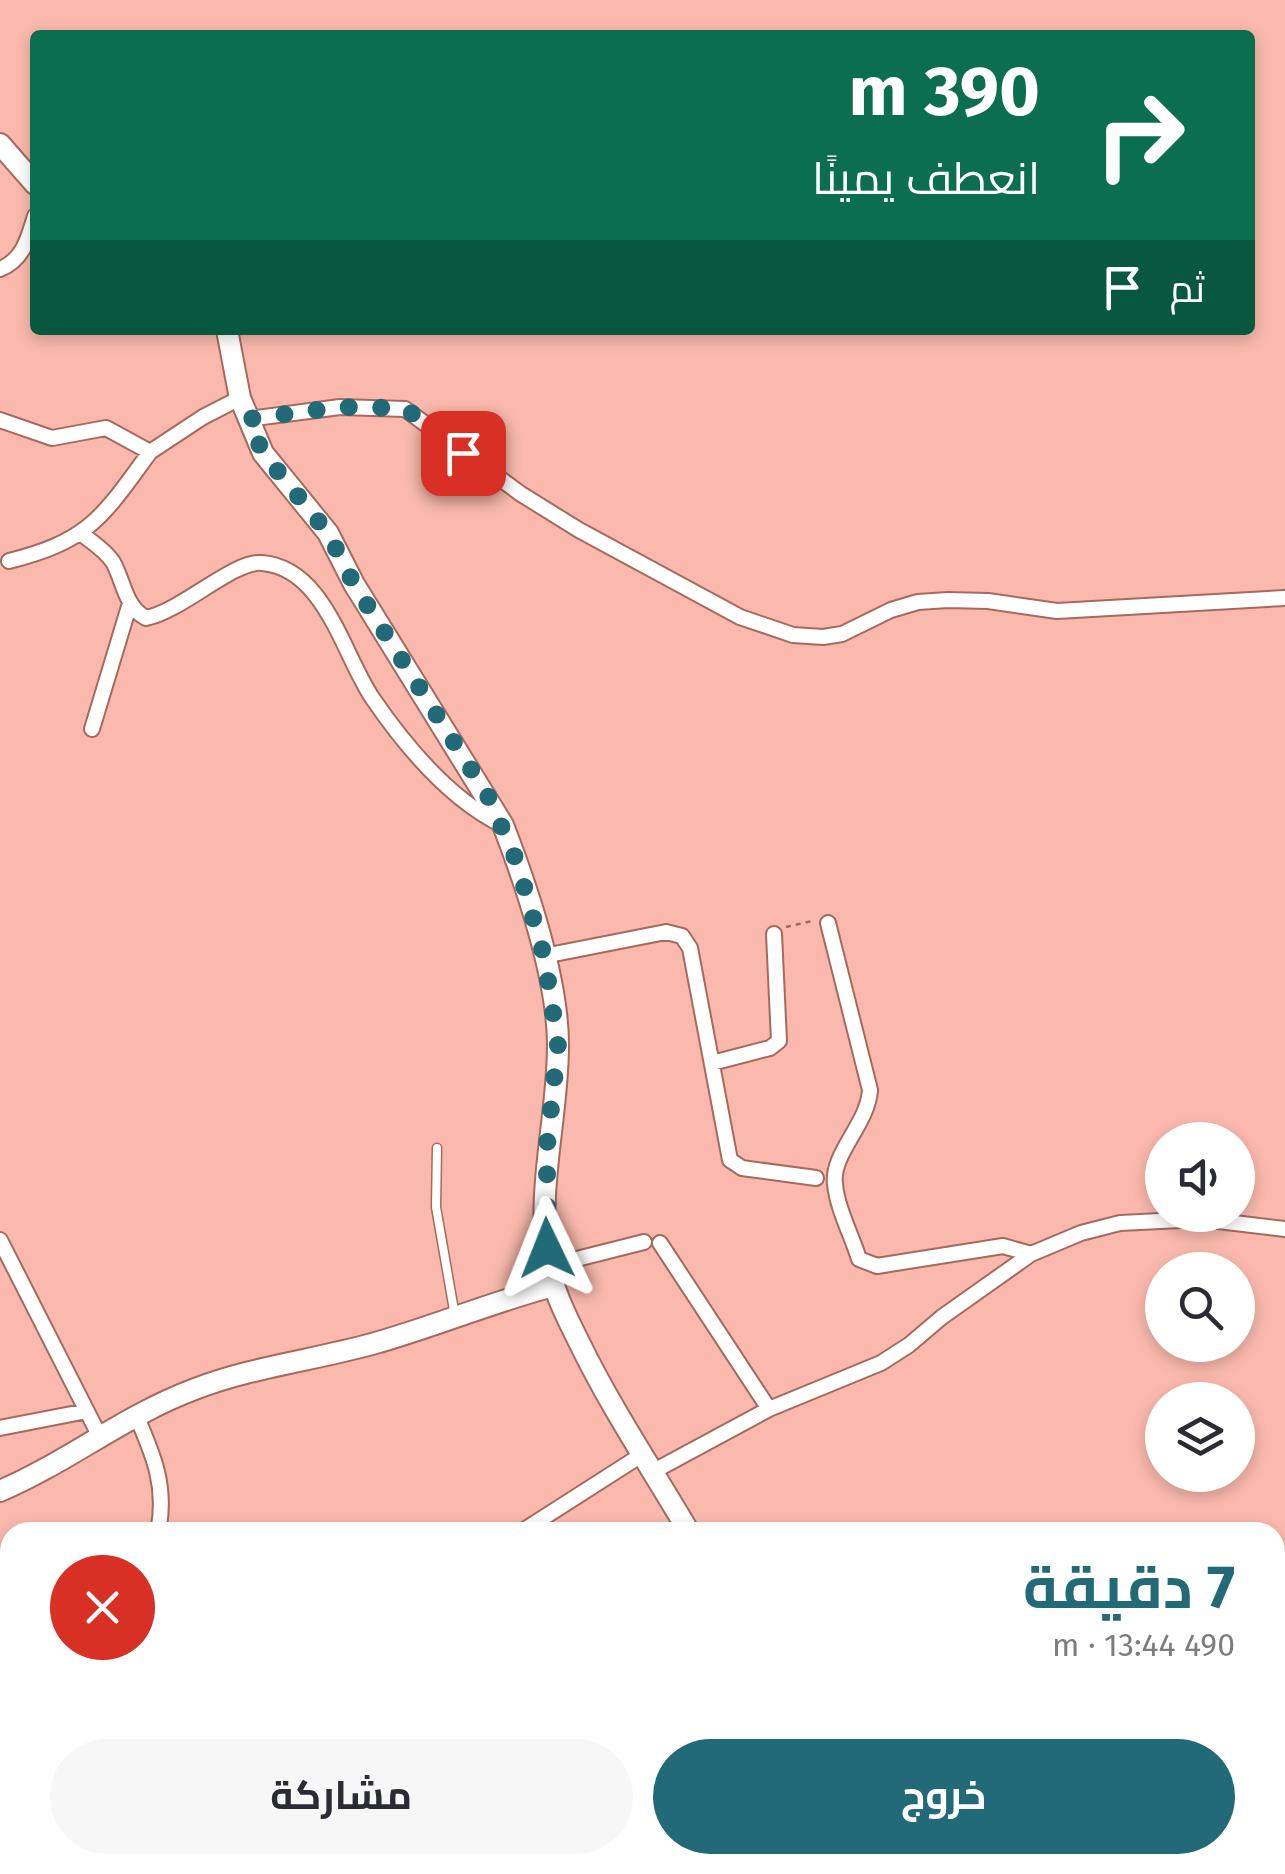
<!DOCTYPE html>
<html lang="ar">
<meta charset="utf-8">
<style>
body{margin:0;font-family:"Fira Sans",Cairo,sans-serif;background:#f7f7f7;color:#2b2b33;direction:rtl;height:100vh;display:flex;flex-direction:column;font-size:38px;white-space:nowrap}
*{box-sizing:border-box;margin:0}
p{font-size:32px;color:#7c7c81}
.icon{flex:none;width:55px;height:55px;fill:none;stroke:currentColor;stroke-width:2;stroke-linecap:round;stroke-linejoin:round}
.map{position:relative;flex:1;overflow:hidden;direction:ltr}
.details{position:absolute;left:0px;top:1522px;width:1285px;height:352px;display:flex;flex-direction:column;background:#fff;border-radius:30px 30px 0 0;box-shadow:0 5px 15px #0003;direction:rtl}
.details>*{flex:none}
.hud{position:absolute;left:30px;top:30px;width:1225px;height:305px;border-radius:10px;box-shadow:0 5px 15px #0003;direction:rtl;background:#0b6e4f;color:#fff;overflow:hidden}
.fabs{position:absolute;left:1145px;top:1122px;display:grid;gap:20px}
.fabs a{display:grid;place-items:center;width:110px;height:110px;border-radius:50%;background:#fff;box-shadow:0 5px 15px #0003;font-size:50px}
.pin{position:absolute;display:grid;place-items:center;width:85px;height:85px;color:#fff;margin:-42px;border-radius:20px;box-shadow:0 5px 15px #0006}
.me{position:absolute;width:110px;margin:-55px;rotate:358deg;stroke-linejoin:round;filter:drop-shadow(0 0 8px #0008)}
.turn{display:flex;align-items:center;gap:35px;height:210px;padding:0 50px;font-size:45px}
.turn .icon{width:130px;height:130px;stroke-width:2.5}
.turn b{display:block;font-size:70px;line-height:85px}
.then{display:flex;align-items:center;height:95px;padding:0 50px;background:#0003;gap:20px;font-size:38px}
.round{display:grid;place-items:center;flex:none;width:105px;height:105px;border-radius:52px;background:#f7f7f7}
.overview{display:flex;align-items:center;justify-content:space-between;height:170px;padding:0 50px}
h1{font-size:60px;font-weight:700;line-height:75px;color:#226a77}
.action{display:flex;gap:20px;margin-top:auto;padding:20px 50px}
.action a{flex:1;height:115px;border-radius:60px;background:#226a77;color:#fff;font-size:40px;font-weight:700;line-height:115px;text-align:center}
.action a+a{background:#f7f7f7;color:#2b2b33}
.map>svg:first-child{display:block}
.lines{fill:none;stroke-linecap:round;stroke-linejoin:round}
.lane-casing{stroke:#a56a5e;stroke-width:11}
.street-casing{stroke:#a56a5e;stroke-width:18}
.secondary-casing{stroke:#a56a5e;stroke-width:24}
.path{stroke:#976b62;stroke-width:2.5;stroke-dasharray:5 5;stroke-linecap:butt}
.lane{stroke:#fff;stroke-width:8}
.street{stroke:#fff;stroke-width:14}
.secondary{stroke:#fff;stroke-width:20}
.route{stroke:#226a77;stroke-width:18;stroke-dasharray:0 32.4}
</style>
<div class="map">
<svg width="1285" height="1874" viewBox="0 0 1285 1874">
<rect width="100%" height="100%" fill="#fab9ac"/>
<g class="lines">
<g class="lane-casing">
<path id="lane" d="M437 1148 436 1207 455 1316"/>
</g>
<g class="street-casing">
<path id="street" d="M0 269C23 260 28 239 35 216
M248 419 340 407 405 409 521 494 579 530 740 617 793 635 823 637 842 634 891 610 918 602 948 600 988 601 1057 611 1285 598
M0 420 52 438 106 428 150 452 203 417 240 398
M82 534C93 543 105 550 113 562 124 582 125 607 146 618 182 611 234 560 262 563 325 568 343 655 373 699 406 747 449 799 502 825
M9 561C90 541 103 516 150 452
M92 729 130 603
M828 923 870 1090C868 1124 831 1154 835 1184 837 1208 852 1236 859 1259L877 1266 1003 1246 1031 1254
M544 956 666 932 682 936 690 948 730 1160 742 1168 816 1178
M712 1063 770 1048 779 1041 774 934
M0 1240 99 1435
M660 1243 769 1409
M549 1266 644 1242
M136 1415C154 1456 167 1487 158 1532
M0 1428 87 1411
M654 1471 769 1409 881 1363 909 1345 942 1317 1031 1254 1081 1233 1120 1223 1201 1219 1285 1229
M521 1532 643 1454
M0 1836 10 1826
M1054 1865 1072 1874
M621 1874 623 1865"/>
</g>
<g class="secondary-casing">
<path id="secondary" d="M0 144 35 184
M227 330 240 398 263 453 328 533 354 584 503 825C527 887 558 980 558 1045 558 1122 534 1194 550 1272 556 1296 568 1320 579 1342 611 1408 652 1469 689 1532
M0 1491C68 1462 125 1415 195 1389 252 1367 314 1360 372 1344 433 1327 492 1302 553 1286
M785 1865 786 1874"/>
</g>
<path class="path" d="M786 927 812 921"/>
<use href="#lane" class="lane"/>
<use href="#street" class="street"/>
<use href="#secondary" class="secondary"/>
</g>
<g class="lines">
<path class="route" d="M463 453 405 408 340 407 248 419 263 453 328 533 354 584 488 796 517 862 544 956 558 1044 547 1145V1248"/>
</g>
</svg>
<div class="fabs">
<a><svg class="icon" aria-label="sound" viewBox="0 0 24 24"><path d="M4 9h4l5-4v14l-5-4H4zM17 9q2 3 0 6"/></svg></a>
<a><svg class="icon" aria-label="search" viewBox="0 0 24 24"><circle cx="10" cy="10" r="6"/><path d="M15 15l6 6"/></svg></a>
<a><svg class="icon" aria-label="layers" viewBox="0 0 24 24"><path d="M12 4l9 5-9 5-9-5zM3 14l9 5 9-5"/></svg></a>
</div>
<div class="pin" style="left:463px;top:453px;background:#d93025"><svg class="icon" aria-label="arrive" viewBox="0 0 24 24"><path d="M6 21V4h12l-3 4 3 4H6"/></svg></div>
<svg class="me" style="left:547px;top:1248px" viewBox="-20 -20 40 40"><path d="M0-17L14 15 0 8-14 15z" fill="#226a77" stroke="#fff" stroke-width="4"/></svg>
<div class="hud">
<div class="turn"><svg class="icon" aria-label="right" viewBox="0 0 24 24"><path d="M7 20v-9h11M14 6l5 5-5 5"/></svg><div><b>390 m</b>انعطف يمينًا</div></div>
<div class="then">ثم<svg class="icon" aria-label="arrive" viewBox="0 0 24 24"><path d="M6 21V4h12l-3 4 3 4H6"/></svg></div>
</div>
<section class="details">
<div class="overview"><div><h1>7 دقيقة</h1><p>490 m · 13:44</p></div><a class="round" style="background:#d93025;color:#fff"><svg class="icon" aria-label="close" viewBox="0 0 24 24"><path d="M6 6l12 12M18 6L6 18"/></svg></a></div>
<div class="action"><a>خروج</a><a>مشاركة</a></div>
</section>
</div>
